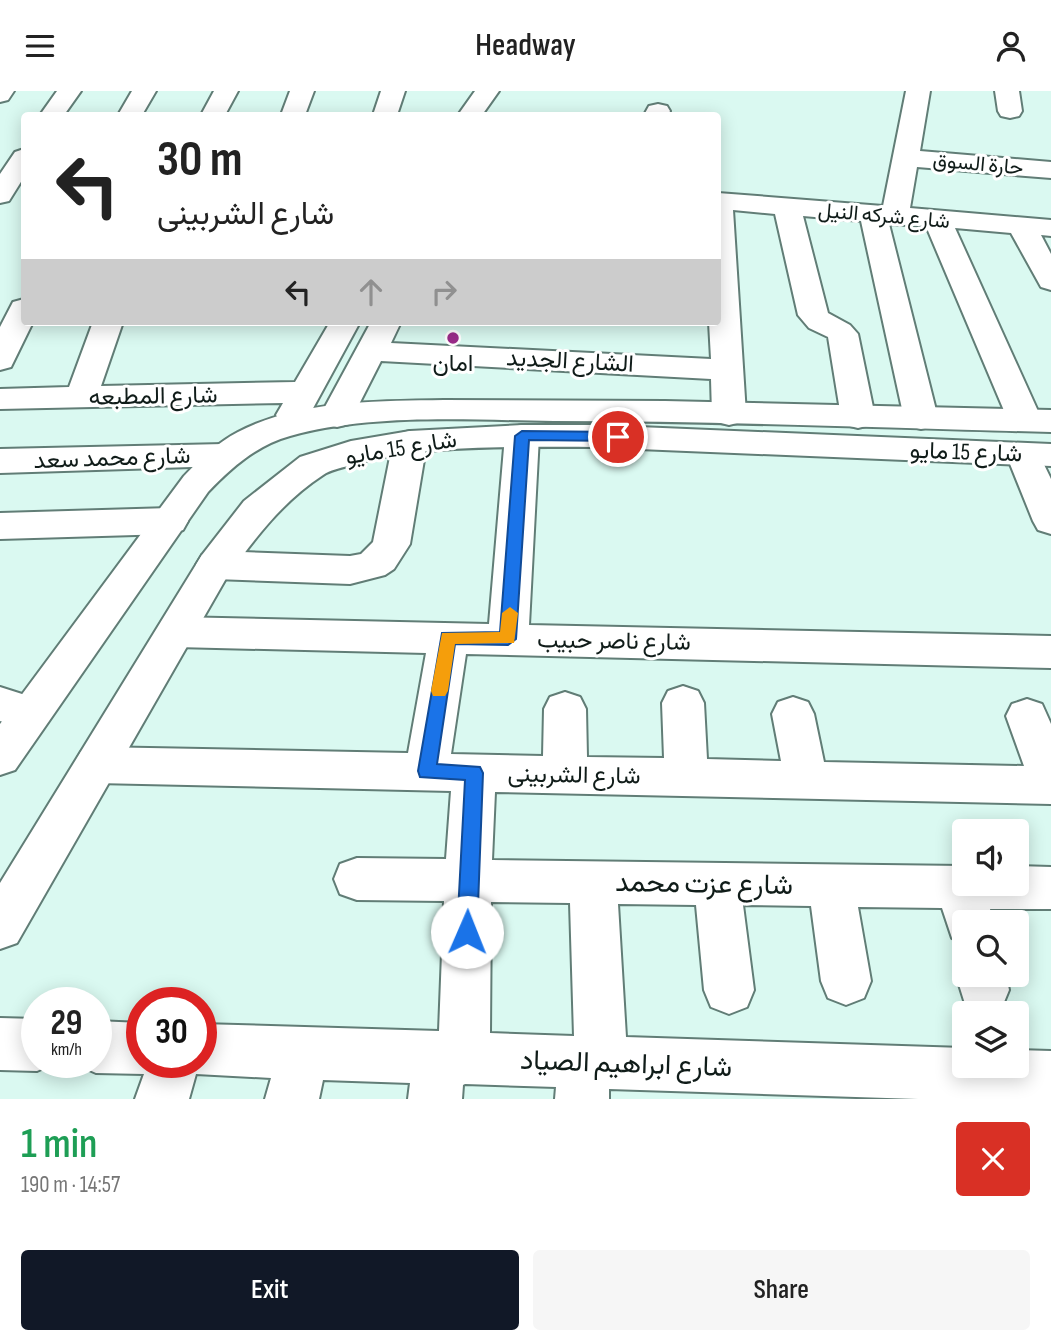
<!DOCTYPE html>
<meta charset="utf-8">
<style>
body{margin:0;font-family:"Sofia Sans Condensed",Vazirmatn,sans-serif;background:#f6f6f6;color:#222;height:100vh;display:flex;flex-direction:column;font-size:26px;white-space:nowrap}
*{box-sizing:border-box;margin:0}
p{font-size:23px;color:#767676}
.icon{flex:none;width:38px;height:38px;fill:none;stroke:currentColor;stroke-width:2;stroke-linecap:round;stroke-linejoin:round}
.map{position:relative;height:1008px;overflow:hidden}
.sheet{display:flex;flex-direction:column;background:#fff;flex:1}
.sheet>*{flex:none}
.hud{position:absolute;left:21px;top:21px;width:700px;height:214px;border-radius:7px;box-shadow:0 4px 18px #0003;background:#fff;color:#222;overflow:hidden}
.fabs{position:absolute;left:952px;top:728px;display:grid;gap:14px}
.fabs a{display:grid;place-items:center;width:77px;height:77px;border-radius:7px;background:#fff;box-shadow:0 4px 18px #0003;font-size:35px}
.speed{position:absolute;left:21px;top:896px;display:flex;gap:14px;font-size:35px;font-weight:700;text-align:center}
.speed>*{display:grid;place-content:center;width:91px;height:91px;border-radius:50%;background:#fff;box-shadow:0 4px 18px #0003;line-height:1}
.speed small{font-size:18px;font-weight:400}
.speed .limit{border:10px solid #d22;background:#fff;color:#111}
.pin{position:absolute;display:grid;place-items:center;width:60px;height:60px;color:#fff;margin:-30px;border:4px solid #fff;border-radius:50%;box-shadow:0 2px 7px #0007}
.me{position:absolute;width:77px;margin:-38px;rotate:1deg;stroke-linejoin:round;filter:drop-shadow(0 0 5px #0008)}
.turn{display:flex;align-items:center;gap:24px;height:147px;padding:0 21px;font-size:32px}
.turn .icon{width:91px;height:91px;stroke-width:2.5}
.turn b{display:block;font-size:49px;line-height:60px}
.lanes{display:flex;align-items:center;height:66px;padding:0 21px;background:#0003;justify-content:center;gap:35px;direction:ltr}
.lanes .off{opacity:.35}
.round{display:grid;place-items:center;flex:none;width:74px;height:74px;border-radius:7px;background:#f6f6f6}
.overview{display:flex;align-items:center;justify-content:space-between;height:119px;padding:0 21px}
h1{font-size:42px;font-weight:600;line-height:52px;color:#1e9e55}
.action{display:flex;gap:14px;margin-top:auto;padding:14px 21px}
.action a{flex:1;height:80px;border-radius:7px;background:#111827;color:#fff;font-size:28px;font-weight:600;line-height:80px;text-align:center}
.action a+a{background:#f6f6f6;color:#222}
header{display:flex;justify-content:space-between;align-items:center;height:91px;padding:0 21px;background:#fff;font-size:32px;font-weight:600}
.map>svg:first-child{display:block}
.lines{fill:none;stroke-linecap:round;stroke-linejoin:round}
.minor-casing{stroke:#617d76;stroke-width:4}
.major-casing{stroke:#617d76;stroke-width:4}
.minor{fill:#fff;fill-rule:evenodd}
.major{fill:#fff;fill-rule:evenodd}
.route{fill:#1a73e8;stroke:#114b97;stroke-width:2}
.slow{fill:#f59e0b}
.poi-dot{fill:#9b2b8a;stroke:#fff;stroke-width:2.5}
.labels{text-anchor:middle;dominant-baseline:central;stroke-width:6;stroke-linejoin:round;paint-order:stroke}
.far-street-label{font-size:21px;fill:#101c19;stroke:#fff}
.street-label{font-size:24px;fill:#101c19;stroke:#fff}
.poi-label{font-size:24px;fill:#101c19;stroke:#fff}
.near-street-label{font-size:28px;fill:#101c19;stroke:#fff}
</style>
<header><svg class="icon" aria-label="menu" viewBox="0 0 24 24"><path d="M4 6h16M4 12h16M4 18h16"/></svg>Headway<svg class="icon" aria-label="person" viewBox="0 0 24 24"><circle cx="12" cy="8" r="4"/><path d="M4 21q1-7 8-7t8 7"/></svg></header>
<div class="map">
<svg width="1051" height="1008" viewBox="0 0 1051 1008">
<rect width="100%" height="100%" fill="#daf9f1"/>
<g class="lines">
<g class="minor-casing">
<path id="minor" d="M0 0H14L8 9 0 11Z
M57 0H81L64 24H40Z
M132 0H156L142 24H118Z
M214 0H238L225 24H201Z
M290 0H314L305 24H281Z
M381 0H405L397 24H373Z
M475 0H499L482 24H458Z
M906 0H930L920 60 1051 71V87L917 76 910 117 1051 129V145L1041 144 1051 163V199L1041 196 1011 142 955 137 1042 329 1037 337 1025 340 1013 337 1008 329 926 135 889 133 938 327 933 335 921 338 909 335 904 327 861 130 803 125 828 222 850 234 858 243 875 326 870 334 858 337 846 334 841 326 828 246 809 237 798 224 775 123 733 119 746 323 741 331 729 334 717 331 712 323 711 288 381 270 349 333 337 336 325 333 320 325 371 231H401L391 252 711 268 709 231H718V102L883 115Z
M995 0H1019L1022 20 1019 25 1010 27 1001 25 998 20Z
M658 13 667 15 670 20 668 24H644L649 15Z
M24 58V86L9 110 0 112V83L15 61Z
M24 208V231H33L11 276 0 279V236L13 211Z
M93 231H123L101 295 295 291 330 231H360L305 332 293 335 281 332 276 324 283 312 0 318V298L69 296Z
M522 334 534 337 539 345 529 534 1051 545V577L466 563 451 663 543 665 544 618 550 606 565 601 580 606 586 618 587 666 664 667 662 612 668 600 683 595 698 600 704 612 707 668 781 670 772 623 778 611 793 606 808 611 814 623 824 671 1024 675 1006 625 1012 613 1027 608 1042 613 1051 633V713L495 701 492 769 964 775V793H1017V775L1051 776V818H990L993 831H964V851L952 847 942 817 858 816 871 890 864 907 846 914 828 907 821 890 811 815 743 814 754 899 747 916 729 923 711 916 704 899 696 814 618 813 626 946 964 957V975H1017V959L1051 960V1008H918L609 998V1008H555L556 996 465 993 463 994 462 1008H408L410 992 323 989 319 1008H265L271 987 196 983 189 1008H135L144 983 96 982 78 974 76 971H96V930L142 932V971H201V933L439 940 444 810 357 809 340 803 334 788 340 773 357 767 446 768 451 700 96 692 81 687 74 674 81 661 96 656 408 662 426 562 176 556 162 552 156 541 162 530 176 526 489 533 505 345 510 337ZM491 811 570 812 574 945 490 942Z
M410 340 422 343 427 351 410 453 394 478 385 484 350 493 215 488 202 484 196 474 202 464 215 460 350 465 361 463 373 451 393 351 398 343Z
M1023 352 1035 355 1051 388V443L1038 439 1033 430 1006 363 1011 355Z
M224 353 236 356 241 364 236 372 224 375 0 382V358Z
M170 417 183 421 188 430 183 439 170 443 0 448V422Z
M0 596 44 610 50 622 44 634 29 639 0 630Z
M963 867 964 884H1006L1009 899 1002 916 986 922 966 916 956 884Z
M0 927 37 928V971L55 972 37 980 0 979Z"/>
</g>
<g class="major-casing">
<path id="major" d="M444 309 665 310 1051 319V341C885 337 719 330 554 330 470 329 371 322 290 345 257 354 231 377 208 401L15 679 0 684V633L184 385C200 368 217 352 238 341 299 309 377 310 444 309Z
M522 334H591L1051 353V375L591 356C517 356 417 353 348 375 340 377 330 379 323 384 283 410 256 446 228 484L17 852 0 858V792L202 464 244 410 300 366 351 350 410 340Z"/>
</g>
<use href="#minor" class="minor"/>
<use href="#major" class="major"/>
</g>
<path class="route" d="M522 340 618 341 625 346 618 350 529 349 516 548 508 554 455 553 437 673 480 676 483 682 477 841 474 847 467 850 460 847 457 841 465 689 420 686 418 680 442 542 500 541 515 345Z"/>
<path class="slow" d="M510 516 518 522 514 552 455 553 448 600 445 605H433L431 600 442 542 500 541 502 522Z"/>
<circle class="poi-dot" cx="453" cy="247" r="7"/>
<g class="labels">
<g class="far-street-label">
<text transform="translate(978 73) rotate(5)">حارة السوق</text>
<text transform="translate(884 125) rotate(5)">شارع شركه النيل</text>
</g>
<g class="street-label">
<text transform="translate(570 270) rotate(3)">الشارع الجديد</text>
<text transform="translate(153 305) rotate(-1)">شارع المطبعه</text>
<text transform="translate(401 357) rotate(-9)">شارع 15 مايو</text>
<text transform="translate(966 361) rotate(2)">شارع 15 مايو</text>
<text transform="translate(112 367) rotate(-2)">شارع محمد سعد</text>
<text transform="translate(614 550) rotate(1)">شارع ناصر حبيب</text>
<text transform="translate(574 684) rotate(1)">شارع الشربينى</text>
</g>
<g class="poi-label">
<text x="453" y="272">امان</text>
</g>
<g class="near-street-label">
<text transform="translate(704 793) rotate(1)">شارع عزت محمد</text>
<text transform="translate(626 973) rotate(2)">شارع ابراهيم الصياد</text>
</g>
</g>
</svg>
<div class="fabs">
<a><svg class="icon" aria-label="sound" viewBox="0 0 24 24"><path d="M4 9h4l5-4v14l-5-4H4zM17 9q2 3 0 6"/></svg></a>
<a><svg class="icon" aria-label="search" viewBox="0 0 24 24"><circle cx="10" cy="10" r="6"/><path d="M15 15l6 6"/></svg></a>
<a><svg class="icon" aria-label="layers" viewBox="0 0 24 24"><path d="M12 4l9 5-9 5-9-5zM3 14l9 5 9-5"/></svg></a>
</div>
<div class="speed"><div>29<small>km/h</small></div><div class="limit">30</div></div>
<div class="pin" style="left:618px;top:346px;background:#d93025"><svg class="icon" aria-label="arrive" viewBox="0 0 24 24"><path d="M6 21V4h12l-3 4 3 4H6"/></svg></div>
<svg class="me" style="left:467px;top:841px" viewBox="-20 -20 40 40"><circle r="19" fill="#fff"/><path d="M0-13L10 11 0 6-10 11z" fill="#1a73e8"/></svg>
<div class="hud">
<div class="turn"><svg class="icon" aria-label="left" viewBox="0 0 24 24"><path d="M17 20v-9H6M10 6l-5 5 5 5"/></svg><div><b>30 m</b>شارع الشربينى</div></div>
<div class="lanes"><svg class="icon" aria-label="left" viewBox="0 0 24 24"><path d="M17 20v-9H6M10 6l-5 5 5 5"/></svg><svg class="icon off" aria-label="ahead" viewBox="0 0 24 24"><path d="M12 20V5M6 11l6-6 6 6"/></svg><svg class="icon off" aria-label="right" viewBox="0 0 24 24"><path d="M7 20v-9h11M14 6l5 5-5 5"/></svg></div>
</div>
</div>
<section class="sheet">
<div class="overview"><div><h1>1 min</h1><p>190 m · 14:57</p></div><a class="round" style="background:#d93025;color:#fff"><svg class="icon" aria-label="close" viewBox="0 0 24 24"><path d="M6 6l12 12M18 6L6 18"/></svg></a></div>
<div class="action"><a>Exit</a><a>Share</a></div>
</section>
